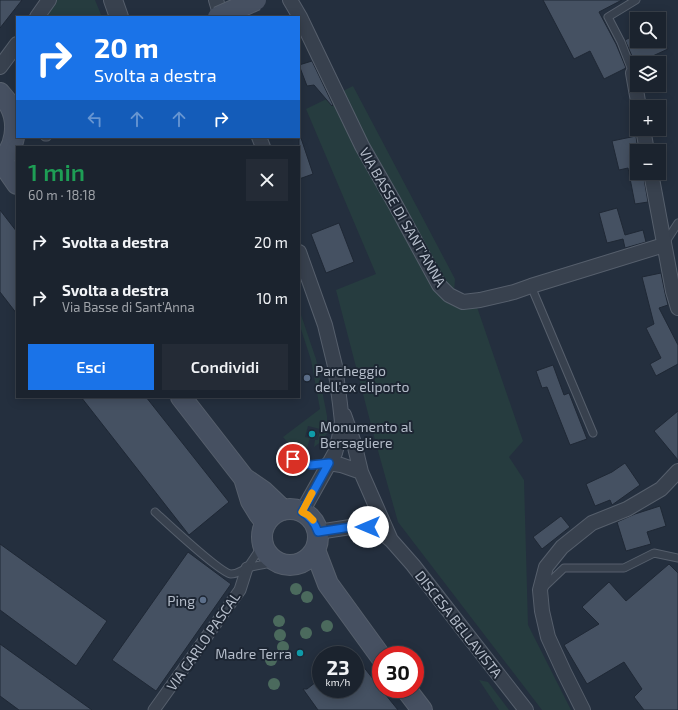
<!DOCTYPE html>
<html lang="it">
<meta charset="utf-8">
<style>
body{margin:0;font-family:"Exo 2",sans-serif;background:#242b36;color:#f1f3f6;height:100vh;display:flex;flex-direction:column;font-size:15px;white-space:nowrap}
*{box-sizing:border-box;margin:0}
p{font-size:13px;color:#a0a4aa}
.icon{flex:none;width:22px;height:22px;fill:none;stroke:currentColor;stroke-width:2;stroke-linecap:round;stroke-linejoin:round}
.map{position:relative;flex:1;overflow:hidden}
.panel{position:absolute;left:16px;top:146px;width:284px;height:252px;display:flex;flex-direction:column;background:#1b232e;border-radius:0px;box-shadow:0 2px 10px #0003,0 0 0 1px #39404a}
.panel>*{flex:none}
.top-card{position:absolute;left:16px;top:16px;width:284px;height:122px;border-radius:0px;box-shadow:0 2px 10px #0003,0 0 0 1px #39404a;background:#1a73e8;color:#fff;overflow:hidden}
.fabs{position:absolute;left:630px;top:12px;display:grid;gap:8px}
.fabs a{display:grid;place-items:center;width:36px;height:36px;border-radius:0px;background:#1b232e;box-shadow:0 2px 10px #0003,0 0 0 1px #39404a;font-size:20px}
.speed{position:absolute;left:312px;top:646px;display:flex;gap:8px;font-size:20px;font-weight:700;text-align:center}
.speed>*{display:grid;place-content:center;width:52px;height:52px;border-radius:50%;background:#1b232e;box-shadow:0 2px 10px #0003,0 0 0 1px #39404a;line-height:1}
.speed small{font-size:10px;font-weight:400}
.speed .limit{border:6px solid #d22;background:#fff;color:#111}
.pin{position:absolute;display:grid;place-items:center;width:34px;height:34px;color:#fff;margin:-17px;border:2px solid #fff;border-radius:50%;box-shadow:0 1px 4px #0007}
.me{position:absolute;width:44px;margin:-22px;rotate:270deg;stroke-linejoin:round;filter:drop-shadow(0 0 3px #0008)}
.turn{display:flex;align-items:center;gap:14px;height:84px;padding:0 12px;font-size:18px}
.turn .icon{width:52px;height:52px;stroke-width:2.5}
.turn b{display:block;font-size:28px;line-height:34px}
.lanes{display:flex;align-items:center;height:38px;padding:0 12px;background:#0003;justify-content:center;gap:20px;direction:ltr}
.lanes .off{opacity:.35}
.round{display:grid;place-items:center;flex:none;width:42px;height:42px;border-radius:0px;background:#242b36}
.head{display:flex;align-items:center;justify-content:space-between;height:68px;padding:0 12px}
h1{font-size:24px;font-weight:600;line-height:30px;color:#1e9e55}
.primary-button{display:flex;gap:8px;margin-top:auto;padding:8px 12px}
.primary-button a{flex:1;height:46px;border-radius:0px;background:#1a73e8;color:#fff;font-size:16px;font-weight:600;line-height:46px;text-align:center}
.primary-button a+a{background:#242b36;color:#f1f3f6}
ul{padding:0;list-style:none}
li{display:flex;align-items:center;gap:12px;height:56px;padding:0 12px}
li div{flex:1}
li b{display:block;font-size:15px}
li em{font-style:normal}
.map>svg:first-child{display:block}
.green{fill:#263c3f}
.building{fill:#455162;stroke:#1f2835}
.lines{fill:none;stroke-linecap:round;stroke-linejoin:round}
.service-casing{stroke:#565f6c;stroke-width:9}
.pedestrian-casing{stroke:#565f6c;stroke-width:13}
.minor-casing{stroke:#565f6c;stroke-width:16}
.tertiary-casing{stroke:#565f6c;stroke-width:20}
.secondary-casing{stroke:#565f6c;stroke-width:22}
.service{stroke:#38414e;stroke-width:7}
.pedestrian{stroke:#38414e;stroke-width:11}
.minor{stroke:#38414e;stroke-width:14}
.tertiary{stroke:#38414e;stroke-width:18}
.secondary{stroke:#465061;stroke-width:20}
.secondary-bridge-casing{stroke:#565f6c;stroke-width:22;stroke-linecap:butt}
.secondary-bridge{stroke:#465061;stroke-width:20}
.tree{fill:#4b6a5d}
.route-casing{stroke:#114b97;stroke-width:10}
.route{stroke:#1a73e8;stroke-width:7}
.slow{stroke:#f59e0b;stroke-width:7}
.service-dot{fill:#5c6f8a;stroke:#1d2633;stroke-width:1.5}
.culture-dot{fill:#0f9aa8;stroke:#1d2633;stroke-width:1.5}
.labels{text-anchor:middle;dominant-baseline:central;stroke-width:4;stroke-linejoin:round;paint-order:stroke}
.street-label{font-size:14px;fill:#b4bcc9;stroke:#1d2633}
.poi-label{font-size:14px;fill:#b4bcc9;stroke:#1d2633;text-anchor:start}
</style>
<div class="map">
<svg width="678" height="710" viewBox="0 0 678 710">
<rect width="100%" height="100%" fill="#242f3e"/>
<path class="green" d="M53 0H95L102 17H41Z
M353 86 455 279 453 305 477 307 523 441 509 457 524 480 528 625 571 710H542L398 522 375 440 336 290 376 274 306 109Z
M299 309 316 359 327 416V433L322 441 314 447 315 440H318L320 429 308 426 305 437 310 438 307 448 298 444 295 449 289 444 283 437 320 409 311 360 299 323Z
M479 680 488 682 509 710H499Z"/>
<path class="building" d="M0 0H22L0 28Z
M543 0H622L599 12 616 44 626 68 604 79 590 51 574 59Z
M659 32 668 49 644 60V59L635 63 625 40 637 34V41H659Z
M312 61 333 105 332 106 314 85 307 86 299 65Z
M636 136 638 151H637V173H643L648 202 635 204 628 168 619 170 612 141Z
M301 138 313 174 299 179V139Z
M617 208 625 235 643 230 646 242 625 248 623 239 607 243 599 213Z
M0 210 17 232V314L0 292Z
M339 223 354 262 326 273 311 234Z
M661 273 665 293 668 305 659 308 678 345V364L656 376 650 364 661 358 646 328 654 324 642 277Z
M553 365 564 395 569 393 587 439 570 445 547 387 542 388 536 371Z
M81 397H146L229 502 189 535Z
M678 411V460L654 431Z
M625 463 640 485 612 505 610 500 595 506 586 484 612 472Z
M660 506 666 526 647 532 651 544 626 551 617 522 635 514Z
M561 516 570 527 542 549 533 537Z
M0 544 107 621 76 666 0 610Z
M188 552 231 584 156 691 112 660Z
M669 564 678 573V710H644L634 697 642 689 624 662 587 684 564 645 599 624 582 607 609 582 626 601Z
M0 644 92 710H19L0 696Z
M355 656 381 689 398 710H318L303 689H307L321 678V689H355Z"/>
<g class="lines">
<g class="service-casing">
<path id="service" d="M633 73 621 42 608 17 636 0
M45 137H47
M665 243 678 223
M531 286 593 433
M283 450 293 459 311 465 329 463
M155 512C166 522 220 573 231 574 238 574 241 570 248 568 257 565 268 564 278 562
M247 568 263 544
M543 588 564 568H624L654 553 678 558"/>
</g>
<g class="pedestrian-casing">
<path id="pedestrian" d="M154 710 240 590 247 568"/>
</g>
<g class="minor-casing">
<path id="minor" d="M216 0 221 17
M290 0 300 17 362 146 394 202 439 285 449 295 463 302 480 300 514 292 531 286 664 245
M37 17 49 0
M0 67 17 44
M633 73 639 107
M643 129 647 151
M259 137 263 147
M651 173 673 291 678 308
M299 252 325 325 335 366 340 404 342 422 339 438 335 453 302 512
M344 415 354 443 361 472 390 538
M329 463 341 465 361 472
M318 532 357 526 368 527 379 530 391 540 413 565 526 710
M583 710 564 672 548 637 542 611 540 590 546 567 562 547 592 523 627 509 661 489 678 471"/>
</g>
<g class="tertiary-casing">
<path id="tertiary" d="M113 0 119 17"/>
</g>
<g class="secondary-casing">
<path id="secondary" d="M0 93C3 97 7 101 10 106 19 123 16 149 0 161
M3 159 8 171 17 184
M181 397 244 478 263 491 283 510
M244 478 251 501 259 514 266 523
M262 537a28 28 0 1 1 56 0a28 28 0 1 1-56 0Z
M315 550 328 584 381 657
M406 689 422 710"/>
</g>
<use href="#service" class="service"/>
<use href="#pedestrian" class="pedestrian"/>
<use href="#minor" class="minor"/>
<use href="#tertiary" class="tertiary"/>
<use href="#secondary" class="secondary"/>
<g class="secondary-bridge-casing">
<path id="secondary-bridge" d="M218 17 256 0"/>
</g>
<use href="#secondary-bridge" class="secondary-bridge"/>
</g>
<g class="tree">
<circle cx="296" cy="589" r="6"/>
<circle cx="307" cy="597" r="6"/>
<circle cx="279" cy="621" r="6"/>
<circle cx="327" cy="626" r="6"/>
<circle cx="306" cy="633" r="6"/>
<circle cx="280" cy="635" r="6"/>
<circle cx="283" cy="647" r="6"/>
<circle cx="271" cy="660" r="6"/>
<circle cx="274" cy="684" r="6"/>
</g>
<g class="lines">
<g class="route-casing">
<path id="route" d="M293 459 311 465 329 463 302 512C311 517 315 523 318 532L357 526 368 527"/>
</g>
<use href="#route" class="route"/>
<path class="slow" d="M312 493 302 512 308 515 313 520"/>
</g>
<g class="service-dot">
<circle cx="307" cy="378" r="4"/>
<circle cx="203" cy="600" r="4"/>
</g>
<g class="culture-dot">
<circle cx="312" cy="434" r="4"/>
<circle cx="300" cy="653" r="4"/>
</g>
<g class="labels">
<g class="street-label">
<text transform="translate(403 217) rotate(60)">VIA BASSE DI SANT'ANNA</text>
<text transform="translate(459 624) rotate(52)">DISCESA BELLAVISTA</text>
<text transform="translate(203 641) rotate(-55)">VIA CARLO PASCAL</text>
</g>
<g class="poi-label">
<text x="315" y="370">Parcheggio<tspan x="315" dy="16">dell'ex eliporto</tspan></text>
<text x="320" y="426">Monumento al<tspan x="320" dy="16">Bersagliere</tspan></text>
<text x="195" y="600" text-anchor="end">Ping</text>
<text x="292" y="653" text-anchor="end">Madre Terra</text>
</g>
</g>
</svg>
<div class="fabs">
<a><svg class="icon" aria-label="search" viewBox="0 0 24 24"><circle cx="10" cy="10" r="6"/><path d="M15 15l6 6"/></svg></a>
<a><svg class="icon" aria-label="layers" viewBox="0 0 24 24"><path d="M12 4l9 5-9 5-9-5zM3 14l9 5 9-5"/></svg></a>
<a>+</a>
<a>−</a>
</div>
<div class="speed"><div>23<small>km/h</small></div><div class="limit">30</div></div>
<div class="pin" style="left:293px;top:459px;background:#d93025"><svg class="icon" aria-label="arrive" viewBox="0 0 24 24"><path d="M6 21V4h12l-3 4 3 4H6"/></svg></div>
<svg class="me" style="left:368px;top:527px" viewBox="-20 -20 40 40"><circle r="19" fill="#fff"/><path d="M0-13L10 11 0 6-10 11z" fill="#1a73e8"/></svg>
<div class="top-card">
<div class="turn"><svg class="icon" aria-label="right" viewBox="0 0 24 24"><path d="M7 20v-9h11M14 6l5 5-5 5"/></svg><div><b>20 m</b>Svolta a destra</div></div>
<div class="lanes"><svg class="icon off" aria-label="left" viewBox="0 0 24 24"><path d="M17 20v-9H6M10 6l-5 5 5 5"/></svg><svg class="icon off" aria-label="ahead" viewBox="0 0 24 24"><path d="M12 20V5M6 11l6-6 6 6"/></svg><svg class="icon off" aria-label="ahead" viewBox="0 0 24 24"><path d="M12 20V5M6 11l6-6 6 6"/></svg><svg class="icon" aria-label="right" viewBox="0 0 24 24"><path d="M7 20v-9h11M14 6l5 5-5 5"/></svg></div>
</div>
<section class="panel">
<div class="head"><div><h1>1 min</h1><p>60 m · 18:18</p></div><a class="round"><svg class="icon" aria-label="close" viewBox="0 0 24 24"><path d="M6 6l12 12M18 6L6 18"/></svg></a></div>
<ul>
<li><svg class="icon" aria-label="right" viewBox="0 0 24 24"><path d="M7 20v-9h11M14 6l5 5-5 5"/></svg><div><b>Svolta a destra</b></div><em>20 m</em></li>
<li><svg class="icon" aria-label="right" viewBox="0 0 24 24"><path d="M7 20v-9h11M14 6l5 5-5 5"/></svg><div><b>Svolta a destra</b><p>Via Basse di Sant'Anna</p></div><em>10 m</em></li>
</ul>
<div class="primary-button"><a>Esci</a><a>Condividi</a></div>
</section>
</div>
